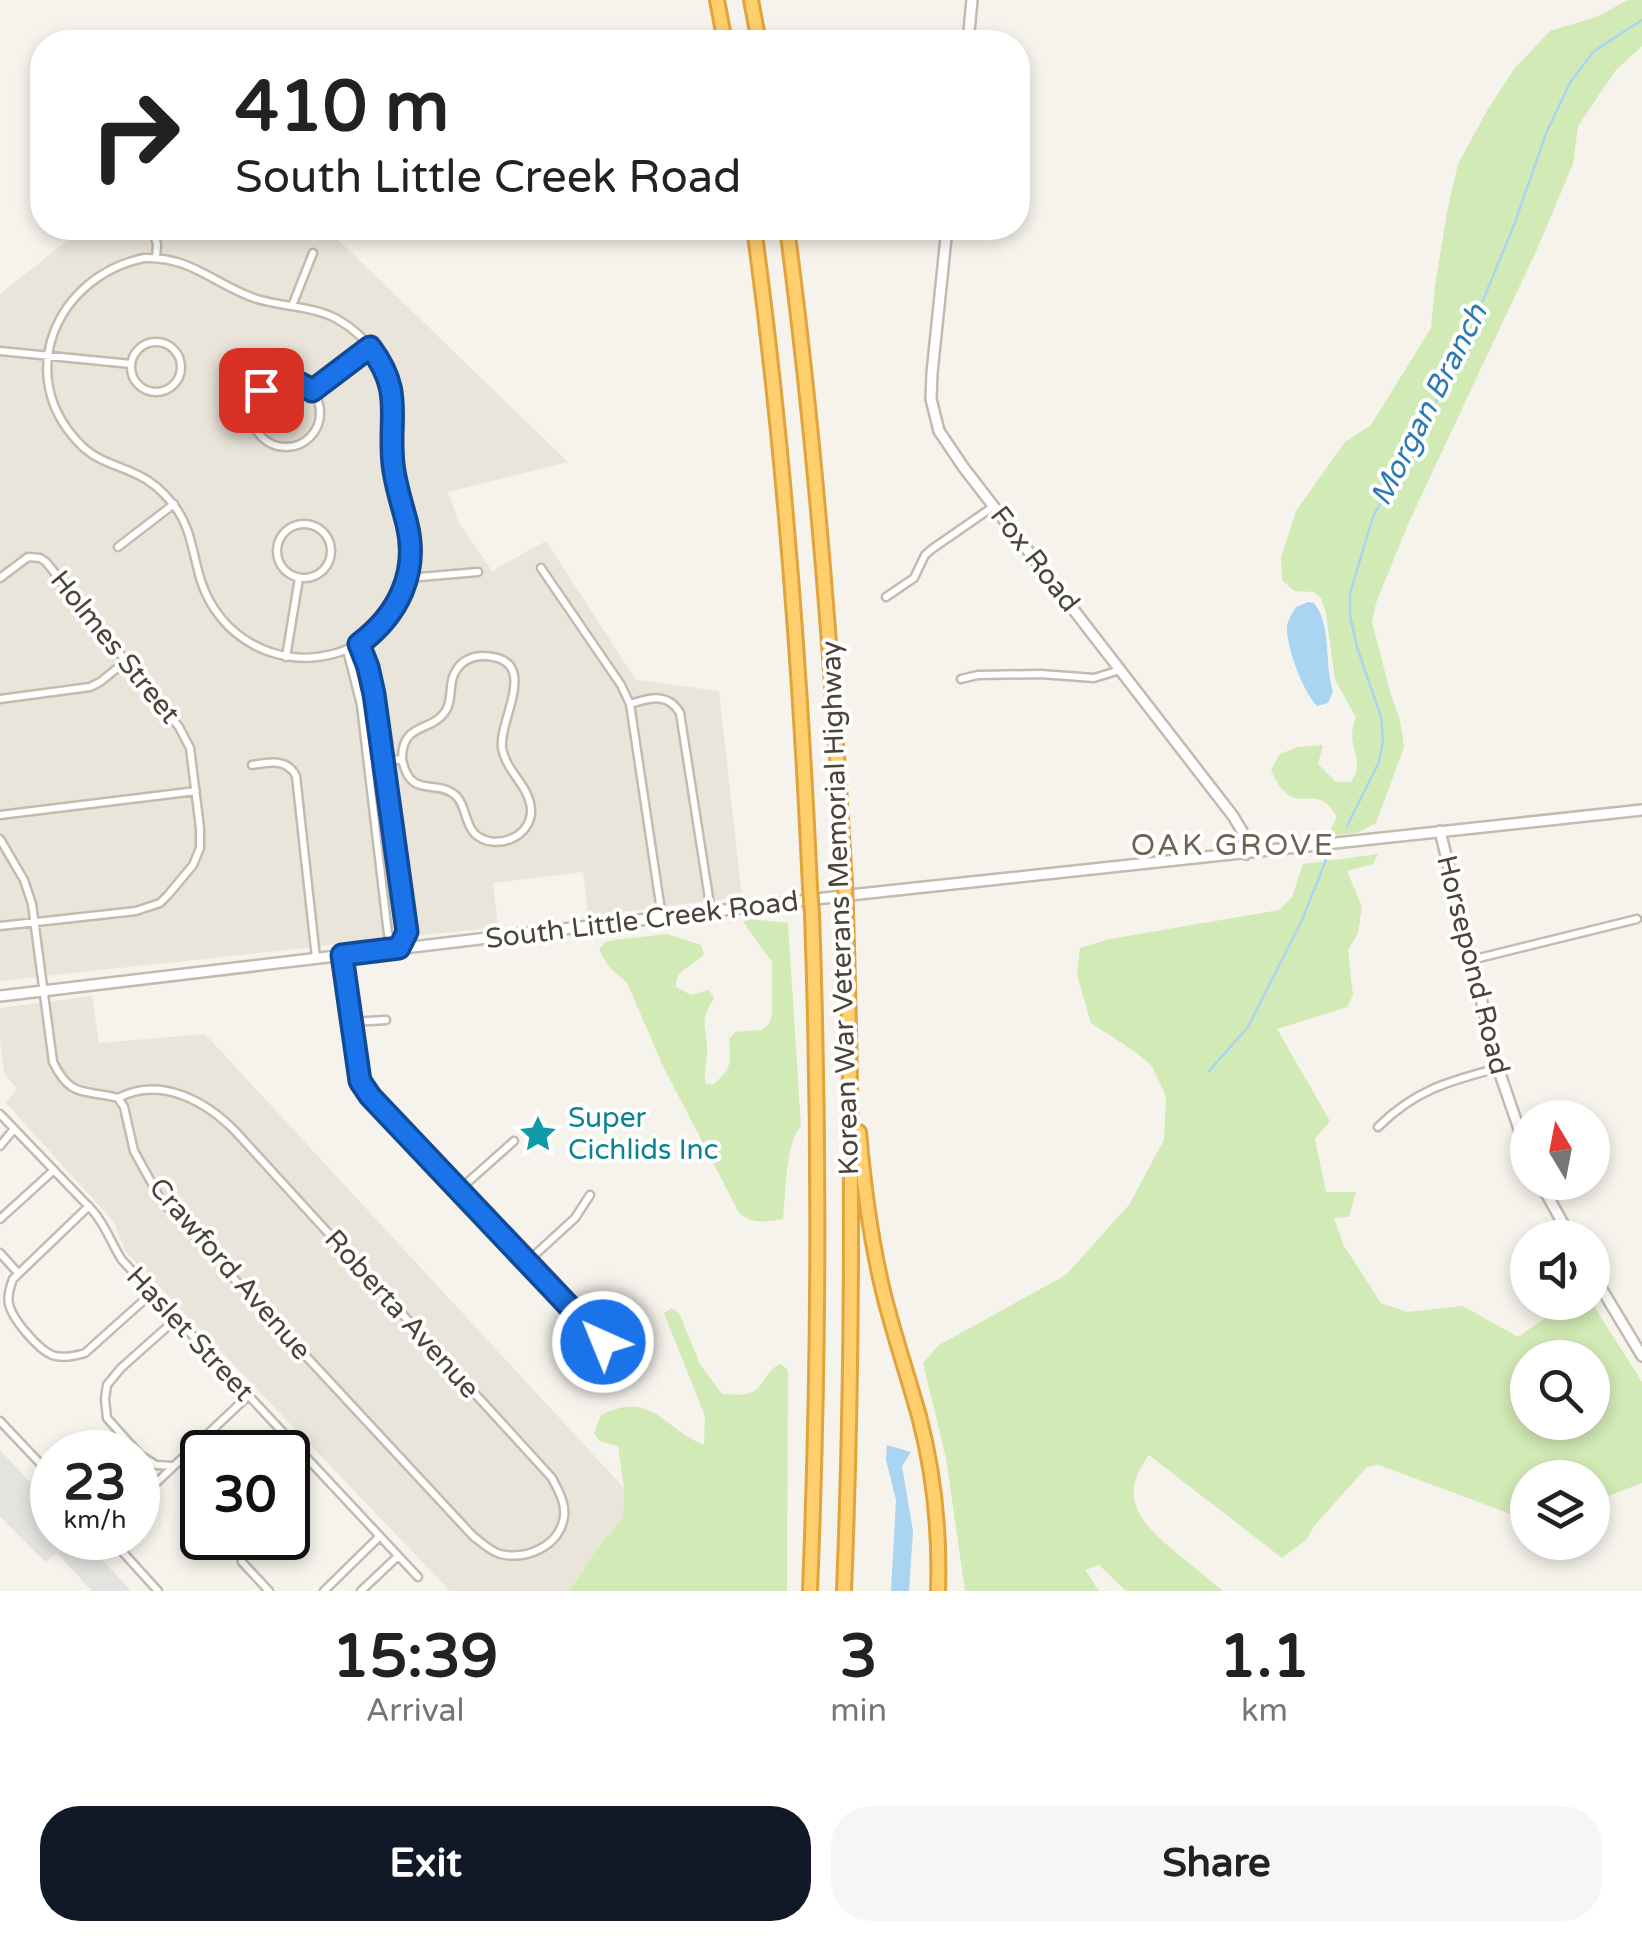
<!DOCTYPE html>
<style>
body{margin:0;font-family:"Varela Round",sans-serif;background:#f6f6f6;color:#222;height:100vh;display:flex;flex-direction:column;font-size:38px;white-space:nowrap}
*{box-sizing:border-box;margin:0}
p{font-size:32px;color:#767676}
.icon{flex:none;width:55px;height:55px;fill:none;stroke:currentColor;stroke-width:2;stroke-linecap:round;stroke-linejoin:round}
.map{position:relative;height:1591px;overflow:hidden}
.sheet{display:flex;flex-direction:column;background:#fff;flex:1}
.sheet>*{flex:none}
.hud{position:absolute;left:30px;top:30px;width:1000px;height:210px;border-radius:40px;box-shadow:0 5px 15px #0003;background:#fff;color:#222;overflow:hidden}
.needle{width:65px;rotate:350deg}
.tools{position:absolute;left:1510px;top:1100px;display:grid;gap:20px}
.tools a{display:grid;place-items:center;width:100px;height:100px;border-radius:50%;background:#fff;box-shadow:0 5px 15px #0003;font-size:50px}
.speed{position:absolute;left:30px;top:1430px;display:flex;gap:20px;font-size:50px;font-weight:700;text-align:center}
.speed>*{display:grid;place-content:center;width:130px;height:130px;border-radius:50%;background:#fff;box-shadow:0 5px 15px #0003;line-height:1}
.speed small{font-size:25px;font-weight:400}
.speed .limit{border:5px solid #111;border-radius:15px;background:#fff;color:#111}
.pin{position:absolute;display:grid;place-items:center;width:85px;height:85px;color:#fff;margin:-42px;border-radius:20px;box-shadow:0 5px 15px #0006}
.me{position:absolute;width:110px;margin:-55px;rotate:316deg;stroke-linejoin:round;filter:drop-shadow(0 0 8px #0008)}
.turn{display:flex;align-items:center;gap:35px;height:210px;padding:0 40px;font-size:45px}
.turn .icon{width:130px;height:130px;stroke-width:2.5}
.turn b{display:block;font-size:70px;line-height:85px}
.eta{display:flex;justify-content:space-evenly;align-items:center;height:170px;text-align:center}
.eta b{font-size:60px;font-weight:700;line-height:70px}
.action{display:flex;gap:20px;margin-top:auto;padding:20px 40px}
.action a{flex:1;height:115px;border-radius:40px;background:#111827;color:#fff;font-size:40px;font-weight:700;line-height:115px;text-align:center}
.action a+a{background:#f6f6f6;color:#222}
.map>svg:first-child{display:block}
.residential{fill:#eae5da}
.green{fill:#d2eab5;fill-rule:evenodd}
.parking{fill:#e5e3e0}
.water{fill:#a9d4f2}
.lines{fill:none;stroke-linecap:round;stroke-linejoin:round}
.stream{stroke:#a9d4f2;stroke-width:2.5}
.minor-casing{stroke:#c2bbae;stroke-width:11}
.tertiary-casing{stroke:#c2bbae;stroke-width:14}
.motorway-casing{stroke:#e0a43c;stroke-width:18}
.minor{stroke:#fff;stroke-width:6}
.tertiary{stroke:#fff;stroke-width:9}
.motorway{stroke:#ffcf6e;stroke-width:12}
.motorway-bridge-casing{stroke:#e0a43c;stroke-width:18;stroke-linecap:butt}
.motorway-bridge{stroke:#ffcf6e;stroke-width:12}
.route-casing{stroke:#114b97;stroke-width:25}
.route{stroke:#1a73e8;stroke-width:18}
.labels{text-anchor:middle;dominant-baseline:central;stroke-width:8;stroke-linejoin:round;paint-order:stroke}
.street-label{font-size:28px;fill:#4b4439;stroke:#fff}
.culture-label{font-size:28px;fill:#0d838f;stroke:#fff;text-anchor:start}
.water-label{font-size:30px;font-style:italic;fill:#2e7ab2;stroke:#fff}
.neighbourhood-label{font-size:30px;letter-spacing:2.5px;fill:#6e6250;stroke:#fff}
</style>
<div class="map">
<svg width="1642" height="1591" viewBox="0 0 1642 1591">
<rect width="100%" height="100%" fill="#f6f3ec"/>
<path class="residential" d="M83 228H326L568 462 448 492 458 521 492 571 546 541 636 680 719 691 742 897 588 916 583 872 493 883 498 927 0 981V294Z
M92 996 99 1043 205 1034 624 1488 623 1518 597 1548 569 1591H450L125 1251 114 1222 6 1103 17 1089 4 1073 0 1041V1008Z"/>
<path class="green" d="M1628 0H1642V46L1615 71 1578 126 1573 164 1538 247 1409 522 1376 603 1372 622 1391 695 1400 720 1404 747 1376 823 1357 833 1327 836 1337 817C1318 784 1303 809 1285 792 1278 787 1275 777 1271 770L1280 754 1298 747 1323 745 1318 764 1336 782H1351C1368 757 1343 748 1356 717L1335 680 1326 613 1321 598 1314 592 1294 591 1282 580 1281 557 1296 511 1345 442 1371 425 1431 328 1435 286 1447 212 1458 164 1488 109 1514 69 1550 31 1596 17Z
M1378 854 1373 864 1347 871 1362 907 1358 933 1348 950 1353 995 1347 1007 1277 1029 1330 1121 1315 1139 1326 1192H1356L1349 1217 1334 1218 1344 1246 1381 1303 1407 1312 1463 1306 1518 1337 1566 1303H1592L1642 1382V1483L1593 1502 1592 1478H1528L1527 1520 1379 1465 1367 1467 1314 1526 1307 1539 1282 1558 1149 1455C1114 1501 1145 1526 1179 1555 1194 1567 1208 1579 1223 1591H1126L1099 1565 1085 1570 1099 1591H965L946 1458 923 1363 939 1345 1066 1275 1129 1205 1164 1140 1166 1097 1152 1066 1134 1051 1091 1023 1077 975 1080 948 1110 939 1279 910 1292 897 1303 864ZM1528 1358H1592V1422H1528Z
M751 919 788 923 801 1126C785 1144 786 1193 783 1219 766 1222 750 1225 738 1211L663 1066 627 983 609 967 599 950 605 942 614 940 667 934 701 945 704 954C694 967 675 968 676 987L691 995 709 990 714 998C697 1025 708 1025 707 1052 707 1064 703 1073 706 1084H714C732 1068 731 1063 729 1039L735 1032 762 1030 769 1024 772 1014V962L743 922Z
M672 1308 679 1313 700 1364 722 1394C730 1394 741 1396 749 1393 765 1389 764 1370 781 1364L788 1370 787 1591H569L597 1548 623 1518 624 1488 618 1446 599 1441 594 1433 601 1415C653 1390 663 1429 704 1445L705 1416 664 1313Z"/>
<path class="parking" d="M0 1450 52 1506V1538H82L131 1591H92L57 1553 45 1562 0 1516Z"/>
<path class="water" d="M1308 602 1314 603C1332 626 1324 663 1333 692L1328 703 1317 706C1303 691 1288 651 1287 630 1286 622 1292 614 1296 607Z
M887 1445 911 1452 902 1466 913 1531 909 1591H891L896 1500 886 1460Z"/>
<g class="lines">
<path class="stream" d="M1347 826 1379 762 1383 740 1381 717 1357 647 1350 615V593L1373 517 1458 361 1514 225 1547 131 1571 81 1594 51 1642 20
M1208 1072 1248 1027 1302 920 1326 860"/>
<g class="minor-casing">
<path id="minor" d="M152 228 157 244 156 258
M144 258C192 256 216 286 257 299 283 307 313 306 337 319 353 328 366 340 376 355 401 390 389 425 393 465 399 527 435 563 383 622 369 638 353 649 333 654 276 669 219 637 201 581 192 553 192 528 173 504 164 493 152 481 138 475 118 465 95 461 79 443 13 375 57 276 144 258Z
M292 306 313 253
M131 367a25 25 0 1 1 50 0a25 25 0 1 1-50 0Z
M0 351 131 364
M252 413a34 34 0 1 1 68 0a34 34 0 1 1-68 0Z
M312 391 370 347
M277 551a27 27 0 1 1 54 0a27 27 0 1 1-54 0Z
M118 547 174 504
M541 568 621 685 630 704 662 917
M0 578 28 557 40 558 46 562 179 727 190 748 200 828V848L193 865 168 895 160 903 136 911 0 926
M408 578 478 572
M886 597 914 578 925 555 932 549 994 506
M347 650 361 705 388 934 399 948 407 932 374 694 368 667 359 644
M286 657 299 578
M961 679 978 675 1041 674 1094 678 1120 670
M0 699 90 687 100 682 125 662
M630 704C650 698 668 692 680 713L711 911
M368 763 402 759C410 799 434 779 454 794 466 803 464 823 475 834 495 852 532 837 531 810 530 786 506 772 502 748 498 720 543 657 483 656 472 656 462 661 457 669 447 682 454 700 445 712 430 733 402 722 402 759
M252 765C269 762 287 758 296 776L316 958
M0 815 196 791
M0 839 24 880 32 904 53 1062C71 1099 84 1089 118 1098L124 1107 134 1151 161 1200 473 1536C481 1542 490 1551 500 1554 526 1560 559 1547 564 1517 566 1503 558 1490 552 1478L236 1132C206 1101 161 1076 118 1098
M342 955 357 1068 360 1081 370 1096 603 1342
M1471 960 1637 919
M351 1022 386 1020
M0 1114 93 1211C106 1226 111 1243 122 1260L418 1577
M1378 1127C1415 1090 1449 1081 1498 1068
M0 1146 14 1129
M459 1190 514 1141
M89 1206 13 1279C10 1287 7 1296 9 1304 12 1319 38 1349 52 1355 62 1359 75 1356 85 1353L152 1293
M0 1219 54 1170
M0 1253 18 1273
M527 1262 575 1218 590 1195
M0 1421 52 1476
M173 1466 156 1465 140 1455 107 1418 105 1399 107 1385 121 1368 176 1319
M288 1480 308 1460
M138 1500 248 1396
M110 1538 158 1591
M237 1538 242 1562 269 1591
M324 1591 380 1536
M361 1591 398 1556"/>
</g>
<g class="tertiary-casing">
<path id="tertiary" d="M968 42 972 0
M947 228 932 373 931 399 939 431 964 468 1233 816 1242 831 1246 854
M1440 831 1498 1068 1528 1155
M0 996 850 895 1642 810
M1540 1182 1571 1238
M1592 1273 1642 1356"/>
</g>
<g class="motorway-casing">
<path id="motorway" d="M717 0 725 42
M751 0 759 42
M754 228C784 446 800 666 810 887
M787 228C816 446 832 665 845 884
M859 1132C864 1189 871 1244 885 1299 895 1338 908 1377 919 1416 934 1473 940 1532 938 1591
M810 1591C819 1364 820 1142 812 914
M844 1591C853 1364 853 1138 846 911"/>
</g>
<use href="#minor" class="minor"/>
<use href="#tertiary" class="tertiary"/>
<use href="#motorway" class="motorway"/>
<g class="motorway-bridge-casing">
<path id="motorway-bridge" d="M845 884 846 911
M810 887 812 914"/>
</g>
<use href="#motorway-bridge" class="motorway-bridge"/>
</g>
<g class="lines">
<g class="route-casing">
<path id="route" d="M261 390C279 377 295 377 312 391L370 347C404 392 388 415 393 464 395 484 402 504 407 524 419 573 398 615 359 644L368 667 374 694 407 932 399 948 342 955 360 1081 370 1096 603 1342"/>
</g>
<use href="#route" class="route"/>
</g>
<defs>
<g id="sight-bare" transform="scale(3)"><path d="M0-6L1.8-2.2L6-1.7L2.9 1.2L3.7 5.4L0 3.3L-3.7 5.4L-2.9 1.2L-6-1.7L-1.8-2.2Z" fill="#0f9aa8" stroke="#fff" stroke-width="2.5" paint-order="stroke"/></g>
</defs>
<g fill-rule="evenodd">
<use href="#sight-bare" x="538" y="1134"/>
</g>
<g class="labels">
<g class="street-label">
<text transform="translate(1035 559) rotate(52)">Fox Road</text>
<text transform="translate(115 647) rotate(51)">Holmes Street</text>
<text transform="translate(840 908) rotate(-92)">Korean War Veterans Memorial Highway</text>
<text transform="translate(642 920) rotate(-7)">South Little Creek Road</text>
<text transform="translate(1473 965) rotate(76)">Horsepond Road</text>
<text transform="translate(230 1269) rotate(49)">Crawford Avenue</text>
<text transform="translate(402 1314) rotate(48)">Roberta Avenue</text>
<text transform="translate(190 1334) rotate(47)">Haslet Street</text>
</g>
<g class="culture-label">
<text x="568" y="1118">Super<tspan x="568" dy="32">Cichlids Inc</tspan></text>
</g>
<g class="water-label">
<text transform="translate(1429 405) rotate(-63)">Morgan Branch</text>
</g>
<g class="neighbourhood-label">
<text x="1233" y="845">OAK GROVE</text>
</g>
</g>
</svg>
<div class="tools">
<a><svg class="needle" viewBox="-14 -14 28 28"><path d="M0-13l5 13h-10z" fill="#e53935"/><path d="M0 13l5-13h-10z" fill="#767676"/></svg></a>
<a><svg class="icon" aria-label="sound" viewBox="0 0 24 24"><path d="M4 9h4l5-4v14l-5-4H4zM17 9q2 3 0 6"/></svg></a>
<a><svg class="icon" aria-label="search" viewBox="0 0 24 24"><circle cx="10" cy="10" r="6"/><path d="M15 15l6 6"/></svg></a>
<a><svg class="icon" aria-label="layers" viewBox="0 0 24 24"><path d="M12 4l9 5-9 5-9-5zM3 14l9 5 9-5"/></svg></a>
</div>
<div class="speed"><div>23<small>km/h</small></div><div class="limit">30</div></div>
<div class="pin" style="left:261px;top:390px;background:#d93025"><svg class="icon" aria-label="arrive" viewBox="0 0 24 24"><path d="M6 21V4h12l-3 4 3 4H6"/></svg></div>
<svg class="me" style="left:603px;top:1342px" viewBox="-20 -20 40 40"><circle r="17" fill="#1a73e8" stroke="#fff" stroke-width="3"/><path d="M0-11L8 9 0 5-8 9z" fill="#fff"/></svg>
<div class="hud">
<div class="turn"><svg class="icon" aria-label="right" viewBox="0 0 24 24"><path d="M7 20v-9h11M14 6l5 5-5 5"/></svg><div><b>410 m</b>South Little Creek Road</div></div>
</div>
</div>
<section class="sheet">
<div class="eta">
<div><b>15:39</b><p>Arrival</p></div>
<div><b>3</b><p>min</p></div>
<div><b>1.1</b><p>km</p></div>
</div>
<div class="action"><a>Exit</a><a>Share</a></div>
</section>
